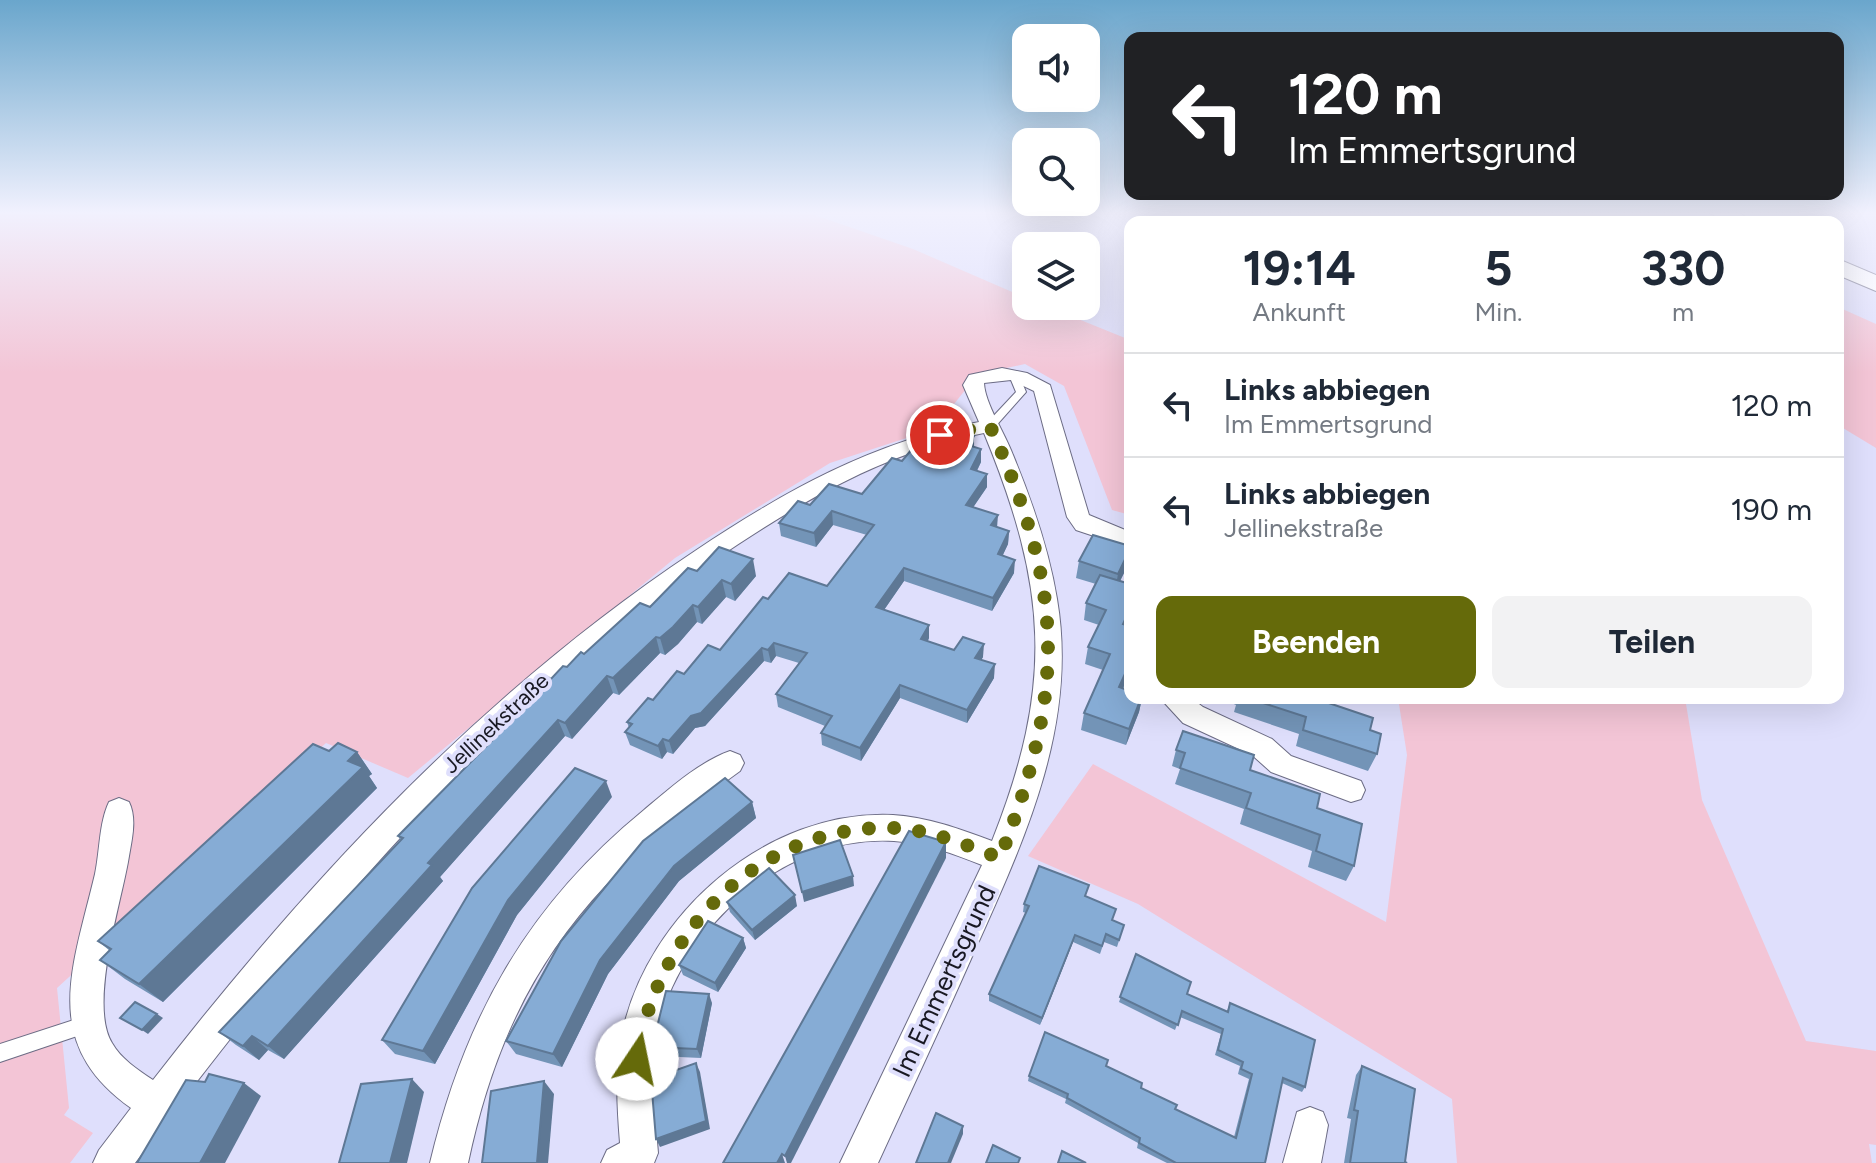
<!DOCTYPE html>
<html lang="de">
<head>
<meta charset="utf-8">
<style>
	:root { --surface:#fff; --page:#f2f2f3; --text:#1f2937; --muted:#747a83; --line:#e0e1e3; --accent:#656a0a }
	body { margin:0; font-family:Figtree,sans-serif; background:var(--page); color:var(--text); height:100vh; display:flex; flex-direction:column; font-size:30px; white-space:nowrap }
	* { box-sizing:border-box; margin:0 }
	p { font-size:26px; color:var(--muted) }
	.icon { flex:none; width:44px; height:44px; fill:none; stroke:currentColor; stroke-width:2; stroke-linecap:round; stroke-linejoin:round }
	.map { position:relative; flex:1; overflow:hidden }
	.sheet { position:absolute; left:1124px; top:216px; width:720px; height:488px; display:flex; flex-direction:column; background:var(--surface); border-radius:16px; box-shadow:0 8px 32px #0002 }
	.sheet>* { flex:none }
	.banner { position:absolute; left:1124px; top:32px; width:720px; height:168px; border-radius:16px; box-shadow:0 8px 32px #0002; background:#202124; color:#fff; overflow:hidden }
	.buttons { position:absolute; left:1012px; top:24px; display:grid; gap:16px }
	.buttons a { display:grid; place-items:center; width:88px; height:88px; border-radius:16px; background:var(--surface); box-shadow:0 8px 32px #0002; font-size:40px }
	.pin { position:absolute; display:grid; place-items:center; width:68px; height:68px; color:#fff; margin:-34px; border:4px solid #fff; border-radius:50%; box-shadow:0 2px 8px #0007 }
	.me { position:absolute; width:88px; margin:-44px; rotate:11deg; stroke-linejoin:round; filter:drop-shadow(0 0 6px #0008) }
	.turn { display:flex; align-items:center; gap:28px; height:168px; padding:0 32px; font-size:36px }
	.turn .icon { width:104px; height:104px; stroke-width:2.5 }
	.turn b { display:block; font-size:56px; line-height:68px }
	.eta { display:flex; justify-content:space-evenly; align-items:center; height:136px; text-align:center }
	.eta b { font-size:48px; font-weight:700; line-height:56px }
	.action { display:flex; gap:16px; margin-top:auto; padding:16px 32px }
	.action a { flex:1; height:92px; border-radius:16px; background:var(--accent); color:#fff; font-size:32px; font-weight:700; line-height:92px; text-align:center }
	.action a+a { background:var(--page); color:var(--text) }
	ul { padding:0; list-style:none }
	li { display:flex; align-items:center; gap:24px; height:104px; padding:0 32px; border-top:2px solid var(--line) }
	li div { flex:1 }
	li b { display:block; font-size:30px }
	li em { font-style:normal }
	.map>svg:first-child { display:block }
	.green { fill:#f3c5d6 }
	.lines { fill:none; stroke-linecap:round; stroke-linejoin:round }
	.service-casing { stroke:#6c6c85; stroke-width:2 }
	.minor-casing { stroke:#6c6c85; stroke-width:2 }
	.secondary-casing { stroke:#6c6c85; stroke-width:2 }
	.service { fill:#fff; fill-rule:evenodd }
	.minor { fill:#fff; fill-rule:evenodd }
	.secondary { fill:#fff; fill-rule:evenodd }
	.wall { fill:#7394b7 }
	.shaded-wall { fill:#5e7895 }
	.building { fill:#86acd5; stroke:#5e7895; stroke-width:2 }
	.route { stroke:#656a0a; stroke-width:14; stroke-dasharray:0 25.2 }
	.labels { text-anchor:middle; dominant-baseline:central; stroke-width:8; stroke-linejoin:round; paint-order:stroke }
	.street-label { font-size:22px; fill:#181822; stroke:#dfdffc }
	.near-street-label { font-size:26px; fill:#181822; stroke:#dfdffc }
</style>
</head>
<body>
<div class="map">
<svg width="1876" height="1163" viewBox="0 0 1876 1163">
	<rect width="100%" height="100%" fill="#dfdffc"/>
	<!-- green -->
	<g class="green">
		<path d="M0,211H803L913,249L1026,298V306H1046L1130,340V515L1112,510L1064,386L1025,364L978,374L934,429L830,463L675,558L408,778L326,743L57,988L69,1108L64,1115L93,1133L70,1163H0Z"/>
		<path d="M1311,211H1376L1386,222H1308Z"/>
		<path d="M1506,211H1669L1696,222H1493Z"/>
		<path d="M1838,307L1876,324V448L1838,425Z"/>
		<path d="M1398,698H1685L1702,800L1806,1041L1876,1051V1145L1869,1144L1872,1163H1457L1452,1099L1138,904L1028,856L1093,764L1386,922L1407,755Z"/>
	</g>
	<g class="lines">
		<defs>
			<g id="service">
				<path d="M1016,377L1021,380L1026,392L994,428H986V424L1016,392L1011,380Z"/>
				<path d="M86,1016L92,1019L95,1025L92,1031L0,1062V1044Z"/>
			</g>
			<g id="minor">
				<path d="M1002,368L1027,373L1050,385L1089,515L1130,532V548L1076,530L1067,517L1034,391L1011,380L984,383C985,404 1005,433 1013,455C1032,501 1049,550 1057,599C1079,727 1022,845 971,959C941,1027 909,1095 878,1163H840L982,865C954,854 925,843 894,841C785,834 680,928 657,1032C648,1073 655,1112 658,1153L654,1163H601L607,1150L620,1143C617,1106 615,1071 622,1034C647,914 767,809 893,815C927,817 960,829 992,841C1054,685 1048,588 984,433C883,452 797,504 713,561C481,721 303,939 135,1163H93L99,1150L131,1108C39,1043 73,967 95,874C100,851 99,823 109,802L119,798L129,802C137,818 132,839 129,856C122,901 88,1004 112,1043C121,1059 138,1070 153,1080C308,880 484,691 695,551C783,492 874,441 979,422L963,385L969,375Z"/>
				<path d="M1160,698H1191L1203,707L1272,739L1291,756L1361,781L1365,790L1361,799L1351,802L1271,772L1252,755L1183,723Z"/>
				<path d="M730,751L740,755L744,763L740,771C589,879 507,978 468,1163H430C465,1017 527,906 644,810C669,789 699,762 730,751Z"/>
				<path d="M1310,1107L1323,1112L1328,1125L1321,1163H1283L1297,1112Z"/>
			</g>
			<g id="secondary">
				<path d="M1707,211H1735L1755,222H1725Z"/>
				<path d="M1838,259L1876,275V291L1838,275Z"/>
			</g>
		</defs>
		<!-- service casing -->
		<use href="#service" class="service-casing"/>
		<!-- minor casing -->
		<use href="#minor" class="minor-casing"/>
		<!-- secondary casing -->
		<use href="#secondary" class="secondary-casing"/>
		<!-- service -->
		<use href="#service" class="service"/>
		<!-- minor -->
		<use href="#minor" class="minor"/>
		<!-- secondary -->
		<use href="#secondary" class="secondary"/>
	</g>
	<!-- wall -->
	<g class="wall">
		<path d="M974,447L981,462L977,471L987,474V487L973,507L997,527L1009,531L1008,544L1002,556L1014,573L992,611L904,581L884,610L929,625V638L928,641L954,650L983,657L981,660L994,678L967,723L900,698L861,761L822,745L821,733L825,726L778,707L776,694L799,663L776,656L771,663L764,661L705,726L695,728L673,754L667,752L662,759L630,745L625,732L629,728L627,722L684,674L720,650L768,599L827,586L867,535L833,525L816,547L781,536L779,523L810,505L862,494L902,461L944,450Z"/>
		<path d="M1079,561L1129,563L1120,581L1130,619L1127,625L1130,672L1123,689L1142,698L1139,712L1126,745L1081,730L1084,713L1103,670L1085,664L1088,647L1099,625L1084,620L1086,603L1096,584L1076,578Z"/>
		<path d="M697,571L756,576L735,601L726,597L702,624L697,622L678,644L665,655L660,653L619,695L613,693L572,739L565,736L440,877L443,881L284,1059L268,1050L259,1060L236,1045L219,1032L401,841L398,836L527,705L525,702L551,679Z"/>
		<path d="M1220,698H1314L1370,730L1377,754L1368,771L1296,746L1299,734L1234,712L1236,705Z"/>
		<path d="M1176,750L1250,770L1317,808L1354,866L1346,881L1308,867L1312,851L1240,824L1244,809L1175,784L1180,769L1172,766Z"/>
		<path d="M329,751L357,752L372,774L369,776L377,788L163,1002L125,979L100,960L110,951L98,941Z"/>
		<path d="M612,797L517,915L435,1064L395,1054L382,1040Z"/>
		<path d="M752,802L756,818L679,881L608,974L562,1067L516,1054L506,1041Z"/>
		<path d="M1086,897L1112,920L1124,925L1117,947L1104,942L1100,954L1073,942L1040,1025L989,1001V994L1026,913L1023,912L1024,904Z"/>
		<path d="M727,902L797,906L755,940L730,912Z"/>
		<path d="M743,938L746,948L718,992L683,975L679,965Z"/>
		<path d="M1136,954L1187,994L1227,1011L1230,1003L1305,1087L1302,1092L1282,1083L1265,1163H1167L1137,1148L1138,1143L1065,1103L1066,1099L1028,1081L1029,1076L1106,1066L1175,1109L1234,1137L1249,1079L1238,1074L1240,1066L1215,1055L1221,1034L1180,1017L1175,1030L1119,1002Z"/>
		<path d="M712,1003L701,1058L657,1056L652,1047Z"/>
		<path d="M1362,1066L1405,1162L1407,1163H1344L1351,1119L1347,1118L1356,1075Z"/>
	</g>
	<!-- shaded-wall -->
	<g class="shaded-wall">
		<path d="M974,436V449L968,445Z"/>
		<path d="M981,449V462L971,482V469Z"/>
		<path d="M987,474V487L966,518V505Z"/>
		<path d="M832,511L833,525L816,547L814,533Z"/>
		<path d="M998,515L997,528L991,525Z"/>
		<path d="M1009,531L1008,544L997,568L998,554Z"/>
		<path d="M1130,549L1129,563L1115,591L1118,574Z"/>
		<path d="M753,559L756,576L735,601L731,584Z"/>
		<path d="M1015,560L1014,573L992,611L993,598Z"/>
		<path d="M904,568V581L877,620L876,607Z"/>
		<path d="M722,580L726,597L702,624L698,607Z"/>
		<path d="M693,605L697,622L678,644L665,655L660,638Z"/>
		<path d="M1130,609V619L1120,641L1123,624Z"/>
		<path d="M929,625V638L921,652V639Z"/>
		<path d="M656,637L660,653L619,695L613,678Z"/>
		<path d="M774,643L776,656L771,663L768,650Z"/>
		<path d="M984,644L983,657L975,671V658Z"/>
		<path d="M762,648L764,661L705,726L695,728L673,754L669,741L691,716Z"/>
		<path d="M1130,663V672L1116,704L1119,687Z"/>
		<path d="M995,664L994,678L967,723V710Z"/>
		<path d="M607,676L613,693L572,739L565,723Z"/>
		<path d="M900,685V698L861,761L860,748Z"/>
		<path d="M1142,698L1139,712L1126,745L1129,729Z"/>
		<path d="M558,720L565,736L440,877L443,881L284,1059L268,1046L428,863Z"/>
		<path d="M663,739L667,752L662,759L658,746Z"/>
		<path d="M357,752L372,774L369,776L377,788L163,1002L139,984Z"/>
		<path d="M606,781L612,797L517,915L435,1064L423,1051L508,900Z"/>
		<path d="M752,802L756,818L679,881L608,974L562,1067L553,1054L600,960L674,866Z"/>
		<path d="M946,842V858L791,1163H787L785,1156Z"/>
		<path d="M853,876L854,886L804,902L802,892Z"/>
		<path d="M795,895L797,906L755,940L752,930Z"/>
		<path d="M1075,935L1073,942L1040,1025L1042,1018Z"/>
		<path d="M743,938L746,948L718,992L715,983Z"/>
		<path d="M709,994L712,1003L701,1058L697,1049Z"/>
		<path d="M157,1014L163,1018L148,1034L142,1030Z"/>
		<path d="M252,1036L268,1050L259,1060L243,1046Z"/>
		<path d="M696,1063L700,1072L710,1129L660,1147L656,1139Z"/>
		<path d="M412,1079L424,1092L407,1163H390Z"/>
		<path d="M544,1081L554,1094L548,1163H537Z"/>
		<path d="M244,1083L261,1096L225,1163H200Z"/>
		<path d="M963,1126V1134L951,1163H948Z"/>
		<path d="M782,1154L785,1163H777Z"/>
	</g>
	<!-- building -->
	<g class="building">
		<path d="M957,431L974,436L968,445L981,449L971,469L987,474L966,505L998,515L991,525L1009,531L998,554L1015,560L993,598L904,568L876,607L929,625L921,639L954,650L963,637L984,644L975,658L995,664L967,710L900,685L860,748L821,733L832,716L776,694L807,653L774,643L768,650L762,648L701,713L691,716L669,741L663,739L658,746L625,732L632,724L627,722L648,698L653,700L677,671L684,674L708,645L720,650L763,597L768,599L789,573L827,586L874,525L832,511L814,533L779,523L798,501L810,505L829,484L862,494L892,458L902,461L917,443L944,450Z"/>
		<path d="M1093,535L1130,546V549L1118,574L1079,561Z"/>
		<path d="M719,547L753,559L731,584L722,580L698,607L693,605L673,627L660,638L656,637L613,678L607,676L565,723L558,720L428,863L432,865L268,1046L252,1036L243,1046L219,1032L403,838L398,836L529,703L525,702L548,677L551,679L563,666L567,667L581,652L584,654L640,603L650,607L688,568L697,571Z"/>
		<path d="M1100,575L1130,584V609L1123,624L1130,626V663L1119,687L1130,691V698H1141L1129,729L1084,713L1110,654L1088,647L1106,610L1086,603Z"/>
		<path d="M1248,698H1314L1373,718L1370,730L1381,734L1377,754L1303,730L1306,717Z"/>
		<path d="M1183,731L1254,755L1250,770L1320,794L1317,808L1362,824L1354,866L1316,851L1320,835L1246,808L1251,793L1180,768L1185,753L1176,750Z"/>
		<path d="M338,743L357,752L348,761L363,767L139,984L100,960L111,949L98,941L313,744L329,751Z"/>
		<path d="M575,768L606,781L508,900L423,1051L382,1040L472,888Z"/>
		<path d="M725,778L752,802L674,866L600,960L553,1054L506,1041L561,941L643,841Z"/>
		<path d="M909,831L946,842L785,1156L782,1154L777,1163H723Z"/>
		<path d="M840,840L853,876L802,892L793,855Z"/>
		<path d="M1039,866L1089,885L1085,896L1116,909L1112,920L1124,925L1119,940L1106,934L1102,946L1075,935L1042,1018L989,994L1029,906L1024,904Z"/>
		<path d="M769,868L795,895L752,930L727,902Z"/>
		<path d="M708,921L743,938L715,983L679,965Z"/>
		<path d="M1136,954L1191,982L1187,994L1228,1012L1230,1003L1315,1040L1305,1087L1283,1078L1265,1163H1176L1139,1143L1140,1138L1067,1098L1068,1094L1029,1076L1045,1032L1108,1060L1106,1066L1142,1083L1141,1088L1177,1105L1175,1109L1236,1138L1252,1074L1241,1069L1243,1062L1218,1050L1223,1029L1182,1011L1178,1025L1120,997Z"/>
		<path d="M666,991L709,994L697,1049L652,1047Z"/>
		<path d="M135,1002L157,1014L142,1030L120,1018Z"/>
		<path d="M696,1063L706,1121L656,1139L651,1079Z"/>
		<path d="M1362,1066L1415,1089L1405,1162L1407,1163H1350L1358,1111L1354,1110Z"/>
		<path d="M209,1074L244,1083L200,1163H137L186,1080L205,1082Z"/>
		<path d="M412,1079L390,1163H339L361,1084Z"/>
		<path d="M544,1081L537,1163H482L491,1091Z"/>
		<path d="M936,1113L963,1126L948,1163H916Z"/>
		<path d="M993,1145L1020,1158L1018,1163H986Z"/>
		<path d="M1062,1151L1086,1163H1058Z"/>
	</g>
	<!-- sky -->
	<linearGradient id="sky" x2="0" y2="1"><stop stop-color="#6aa6cc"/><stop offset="0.57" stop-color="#f1f1fe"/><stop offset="1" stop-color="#f1f1fe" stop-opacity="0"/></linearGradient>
	<rect width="1876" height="373" fill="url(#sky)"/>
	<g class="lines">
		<!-- route -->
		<path class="route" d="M637,1059C654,939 750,834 876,828C920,825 961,843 1000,858C1066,688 1065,592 990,426L940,435"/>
	</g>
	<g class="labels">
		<!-- street labels -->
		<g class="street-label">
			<text transform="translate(496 723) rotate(-43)">Jellinekstraße</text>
		</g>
		<!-- near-street labels -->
		<g class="near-street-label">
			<text transform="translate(944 981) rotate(-65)">Im Emmertsgrund</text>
		</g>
	</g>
</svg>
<div class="buttons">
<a><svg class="icon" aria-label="sound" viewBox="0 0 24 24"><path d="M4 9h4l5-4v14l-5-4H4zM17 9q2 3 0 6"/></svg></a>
<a><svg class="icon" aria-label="search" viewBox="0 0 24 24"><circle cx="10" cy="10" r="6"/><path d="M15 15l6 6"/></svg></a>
<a><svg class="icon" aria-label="layers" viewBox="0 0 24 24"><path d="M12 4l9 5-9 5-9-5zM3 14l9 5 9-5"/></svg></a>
</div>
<div class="pin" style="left:940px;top:435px;background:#d93025"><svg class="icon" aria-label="arrive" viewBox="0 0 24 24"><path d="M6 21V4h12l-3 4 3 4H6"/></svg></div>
<svg class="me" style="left:637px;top:1059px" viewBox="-20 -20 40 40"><circle r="19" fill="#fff"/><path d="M0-13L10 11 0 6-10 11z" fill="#656a0a"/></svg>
<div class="banner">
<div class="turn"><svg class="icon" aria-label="left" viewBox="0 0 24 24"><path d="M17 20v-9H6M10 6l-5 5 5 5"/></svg><div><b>120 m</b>Im Emmertsgrund</div></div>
</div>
<section class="sheet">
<div class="eta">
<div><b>19:14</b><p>Ankunft</p></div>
<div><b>5</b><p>Min.</p></div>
<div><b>330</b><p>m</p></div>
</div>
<ul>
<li><svg class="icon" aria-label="left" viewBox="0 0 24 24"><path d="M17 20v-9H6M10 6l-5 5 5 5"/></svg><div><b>Links abbiegen</b><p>Im Emmertsgrund</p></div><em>120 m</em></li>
<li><svg class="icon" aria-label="left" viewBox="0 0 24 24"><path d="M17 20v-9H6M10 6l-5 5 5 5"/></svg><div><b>Links abbiegen</b><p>Jellinekstraße</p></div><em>190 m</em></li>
</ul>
<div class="action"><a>Beenden</a><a>Teilen</a></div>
</section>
</div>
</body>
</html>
